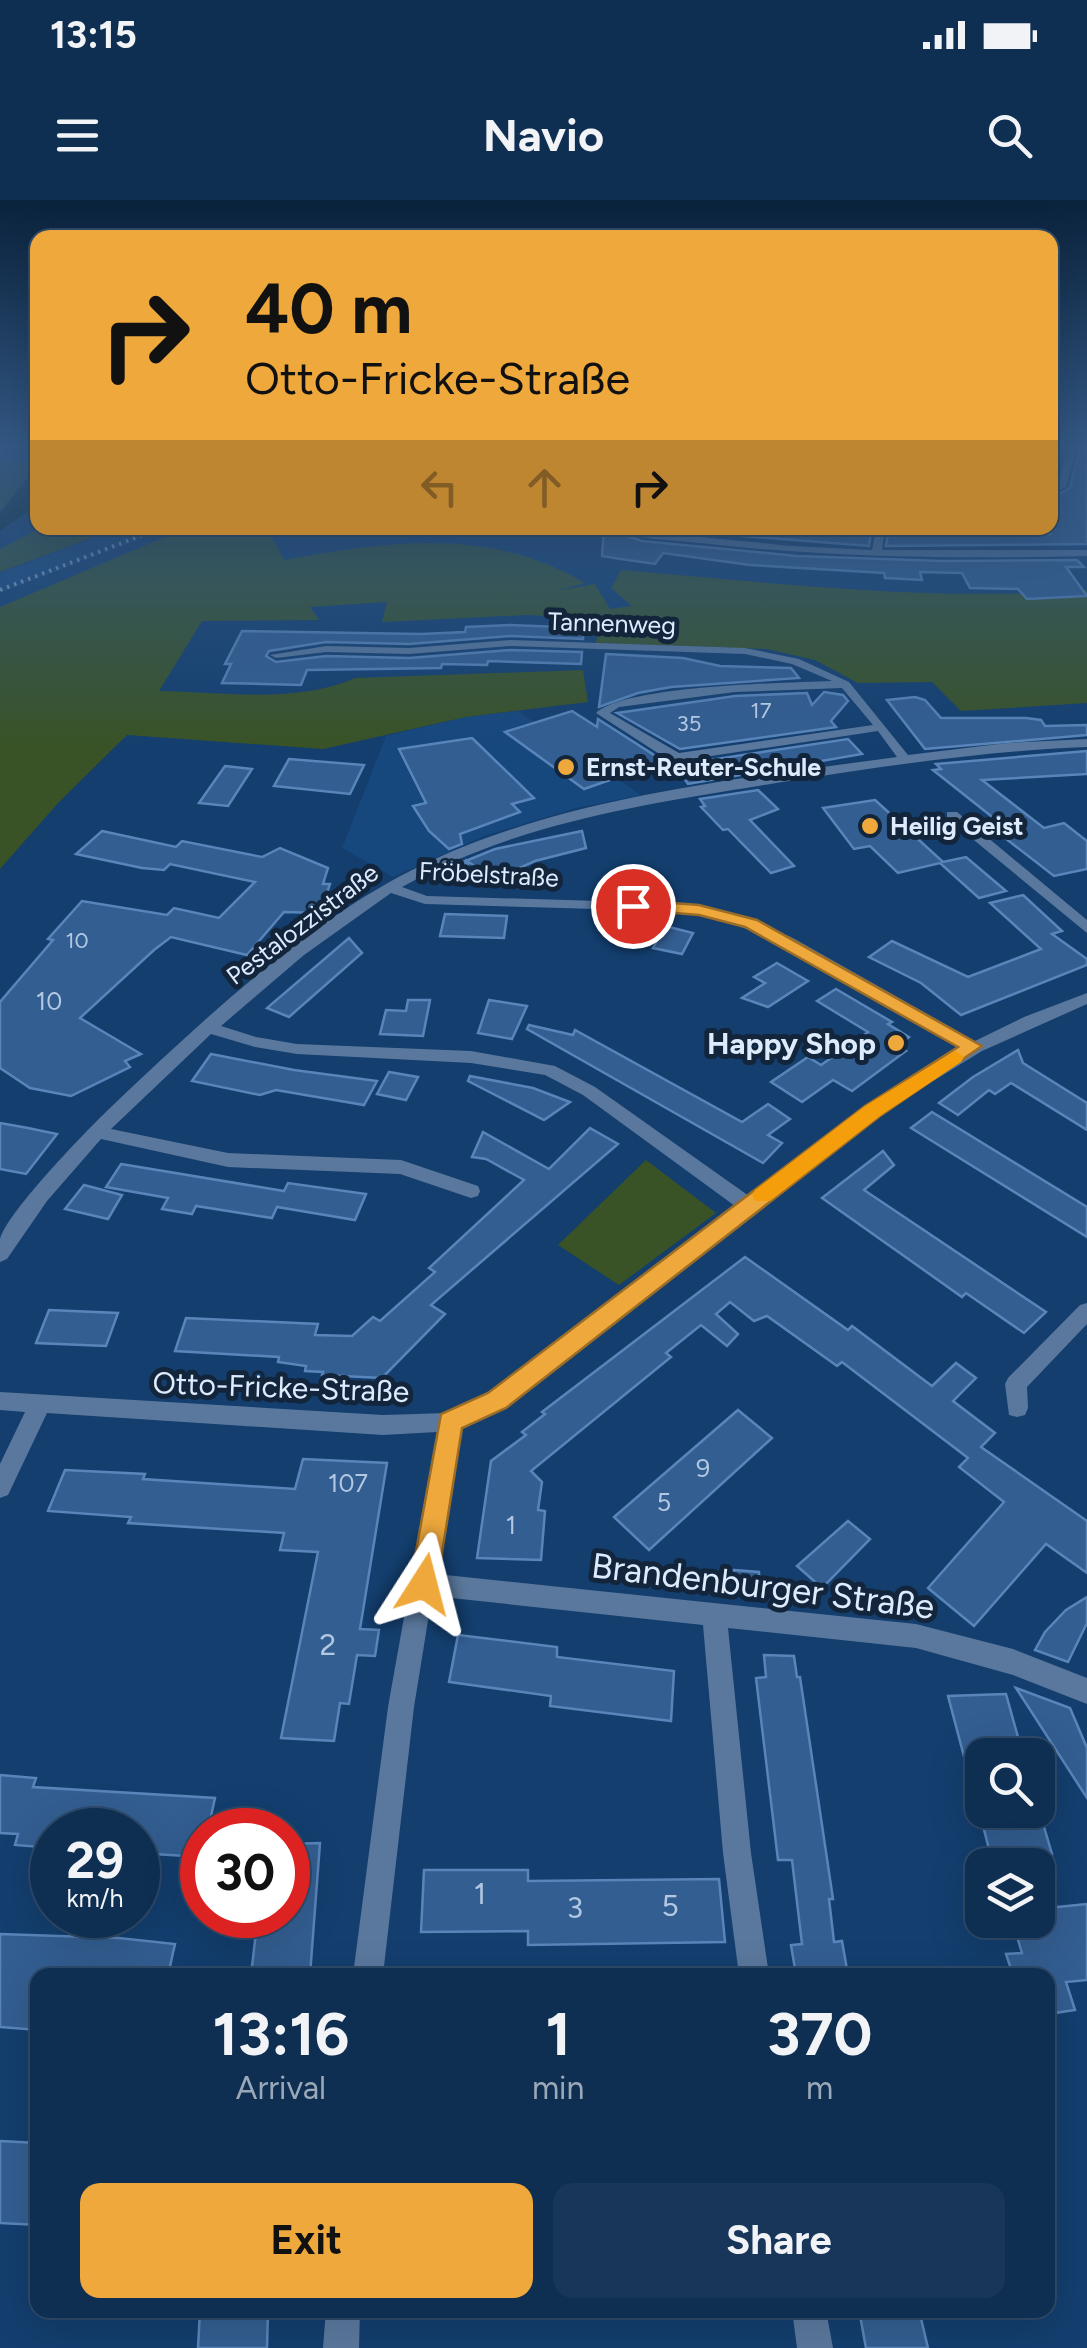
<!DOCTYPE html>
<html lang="en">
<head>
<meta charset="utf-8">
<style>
	:root { --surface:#0e2e52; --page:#173659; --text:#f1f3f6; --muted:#9ba8b8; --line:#2e4a69; --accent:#eea83c }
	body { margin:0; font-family:Figtree,sans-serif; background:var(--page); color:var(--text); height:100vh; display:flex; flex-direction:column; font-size:38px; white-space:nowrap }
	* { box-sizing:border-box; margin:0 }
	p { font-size:32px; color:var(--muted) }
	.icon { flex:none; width:55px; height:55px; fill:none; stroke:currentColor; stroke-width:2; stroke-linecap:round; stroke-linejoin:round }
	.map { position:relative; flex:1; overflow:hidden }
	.drawer { position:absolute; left:30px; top:1768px; width:1025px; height:350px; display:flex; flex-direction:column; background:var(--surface); border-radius:20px; box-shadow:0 10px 40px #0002,0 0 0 2px var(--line) }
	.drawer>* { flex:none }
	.guide { position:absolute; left:30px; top:30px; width:1028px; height:305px; border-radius:20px; box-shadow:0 10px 40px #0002,0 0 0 2px var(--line); background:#eea83c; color:#111; overflow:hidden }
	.fabs { position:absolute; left:965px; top:1538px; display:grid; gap:20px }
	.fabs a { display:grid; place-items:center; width:90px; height:90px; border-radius:20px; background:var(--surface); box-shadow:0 10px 40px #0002,0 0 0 2px var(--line); font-size:50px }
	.speed { position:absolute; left:30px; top:1608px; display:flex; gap:20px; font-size:50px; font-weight:700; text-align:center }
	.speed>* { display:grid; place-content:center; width:130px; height:130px; border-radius:50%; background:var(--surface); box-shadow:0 10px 40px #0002,0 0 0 2px var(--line); line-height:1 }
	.speed small { font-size:25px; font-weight:400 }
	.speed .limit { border:15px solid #d22; background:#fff; color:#111 }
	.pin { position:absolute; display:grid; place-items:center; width:85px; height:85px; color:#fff; margin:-42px; border:5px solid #fff; border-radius:50%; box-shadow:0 2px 10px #0007 }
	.me { position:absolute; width:110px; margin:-55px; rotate:9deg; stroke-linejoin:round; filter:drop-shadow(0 0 8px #0008) }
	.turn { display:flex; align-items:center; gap:35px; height:210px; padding:0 50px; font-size:45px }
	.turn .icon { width:130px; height:130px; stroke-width:2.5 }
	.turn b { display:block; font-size:70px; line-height:85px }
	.lanes { display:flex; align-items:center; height:95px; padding:0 50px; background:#0003; justify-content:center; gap:50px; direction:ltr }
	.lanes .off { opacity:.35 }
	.eta { display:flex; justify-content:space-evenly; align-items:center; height:170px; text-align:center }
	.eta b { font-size:60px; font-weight:700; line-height:70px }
	.cta { display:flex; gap:20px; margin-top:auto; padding:20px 50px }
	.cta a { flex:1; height:115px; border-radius:20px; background:var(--accent); color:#111; font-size:40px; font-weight:700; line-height:115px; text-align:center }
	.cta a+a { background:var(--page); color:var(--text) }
	.status { display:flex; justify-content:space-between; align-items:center; height:70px; padding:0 50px; background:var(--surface); direction:ltr }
	.status svg { height:28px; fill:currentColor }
	header { display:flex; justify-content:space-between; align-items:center; height:130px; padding:0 50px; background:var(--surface); font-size:45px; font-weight:700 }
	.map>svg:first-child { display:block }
	.built { fill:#16477d }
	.green { fill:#395326 }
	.water { fill:#072726 }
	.building { fill:#335e91; stroke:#5985ba; stroke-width:2.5 }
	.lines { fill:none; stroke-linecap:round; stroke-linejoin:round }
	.street { fill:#5a789d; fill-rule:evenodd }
	.rail { stroke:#92aac8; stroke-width:4; stroke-dasharray:2.5 5; stroke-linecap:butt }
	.route { fill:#eea83c; stroke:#9b6d27; stroke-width:2.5 }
	.slow { fill:#f59e0b }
	.poi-dot { fill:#eea83c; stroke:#13253b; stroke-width:4 }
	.labels { text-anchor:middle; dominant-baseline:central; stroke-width:10; stroke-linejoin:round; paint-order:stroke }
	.far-number-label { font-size:22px; fill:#b2c8e2 }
	.far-street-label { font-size:25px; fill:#ddebfd; stroke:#13253b }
	.far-poi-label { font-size:25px; font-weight:bold; fill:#ddebfd; stroke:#13253b; text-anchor:start }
	.number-label { font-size:25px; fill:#b2c8e2 }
	.poi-label { font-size:30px; font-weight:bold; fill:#ddebfd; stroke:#13253b; text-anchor:end }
	.street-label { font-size:30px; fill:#ddebfd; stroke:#13253b }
	.near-number-label { font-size:30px; fill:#b2c8e2 }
	.near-street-label { font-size:35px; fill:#ddebfd; stroke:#13253b }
</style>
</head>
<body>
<div class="status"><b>13:15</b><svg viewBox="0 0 49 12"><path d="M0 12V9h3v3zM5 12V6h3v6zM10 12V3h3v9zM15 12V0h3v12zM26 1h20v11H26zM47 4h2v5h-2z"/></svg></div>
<header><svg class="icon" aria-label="menu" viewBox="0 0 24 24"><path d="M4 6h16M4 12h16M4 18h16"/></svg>Navio<svg class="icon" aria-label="search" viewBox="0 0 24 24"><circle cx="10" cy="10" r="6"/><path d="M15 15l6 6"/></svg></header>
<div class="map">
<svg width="1087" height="2148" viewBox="0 0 1087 2148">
	<rect width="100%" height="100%" fill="#133e6e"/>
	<!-- built -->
	<g class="built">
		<path d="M121,328H169L0,393V373Z"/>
		<path d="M518,511L641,595L576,608L484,636L393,677L342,648L386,536L466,517Z"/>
	</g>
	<!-- green -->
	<g class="green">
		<path d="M37,255V266L0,311V258L23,261Z"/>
		<path d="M40,328H118L0,372V349Z"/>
		<path d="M186,328H267L284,360C389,341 488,326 585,383L560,390L595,384L610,409L632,406L611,388L621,370C776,383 932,402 1087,390V503L961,511L932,482L858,483L815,460L767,449L596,443L600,418L526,415L382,422L387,402L310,407L319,420L202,421L159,491C221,492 297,504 355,478L583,470L588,502L466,517L323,549L127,535L58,603L0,669V407Z"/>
		<path d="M646,960L716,1013L619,1085L558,1045Z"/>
	</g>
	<!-- water -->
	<path class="water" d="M37,266V305L0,331V313Z"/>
	<!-- building -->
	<g class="building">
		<path d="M1079,250L1087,251V344L886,346L888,333L1050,334V299L1070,288Z"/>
		<path d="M604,328L642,341L797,356L942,361L1077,360L1084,367H1066L1087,396L1027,399L1018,389L970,388L962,373L920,372L922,380L885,378L884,373L750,365L663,353L655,364L614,358L602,356Z"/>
		<path d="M643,328H817L871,332L869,346Z"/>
		<path d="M510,425L584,428L583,439L511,436L409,444L326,442L269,451L266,456L276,462L326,456L409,458L511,450L582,452L581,464L488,461L487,465L442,464L441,468L307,470L301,485L222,483L231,464H225L242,431L421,434L465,432L466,427Z"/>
		<path d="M606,454L683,458L720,466L791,468L799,478L671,487L638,493L599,507Z"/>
		<path d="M824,492L843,495L848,501L831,521L836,527L680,549L617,513L735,496L807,493L812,505Z"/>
		<path d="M915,497L925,500L941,518H1026L1041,520L1045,526L1087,525V535L925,549L887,500Z"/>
		<path d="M572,511L597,527L598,519L662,560L677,565L848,539L862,554L688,584L674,564L636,577L630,573L584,589L505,532Z"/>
		<path d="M472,538L534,598L512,604L520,612L460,634L462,644L449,649L429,631L413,606L426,603L399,549Z"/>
		<path d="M1087,551V574L982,580L1044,628L1064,623L1087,641V669L1054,676L1005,638L1015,635L933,570L941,569L936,564Z"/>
		<path d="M289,559L364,565L350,594L274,586Z"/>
		<path d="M225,566L252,569L228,606L199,603Z"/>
		<path d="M758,590L778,609L750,620L794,666L771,673L728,629L723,630L701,607L705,606L700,599Z"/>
		<path d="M875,600L943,662L966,657L1006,691L979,698L940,663L898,673L870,646L854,649L823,608Z"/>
		<path d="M102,631L176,647L182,641L262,657L280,648L328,668L323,684H330L320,713L284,712L247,755L171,737L154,750L80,818L141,854L125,861L130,867L71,896L30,888L0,868V802L53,740L48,739L82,701L167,715L174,708L219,718L255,682L170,664L164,670L142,668L76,654Z"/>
		<path d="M582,631L586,648L535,661L495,679L467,661L469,668L463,662L495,649Z"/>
		<path d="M1023,695L1062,731L1052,734L1087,759V765L961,815L921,783L869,757L892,741L968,777L1041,749L990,703Z"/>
		<path d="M445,714L507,716L504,738L440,736Z"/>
		<path d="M665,726L693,733L682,754L653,748Z"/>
		<path d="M349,738L362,753L289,817L267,808Z"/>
		<path d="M777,763L808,781L768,807L742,798L765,783L754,777Z"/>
		<path d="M836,789L892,822L888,824L909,837L897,846L906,851L852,891L833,880L802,902L771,882L808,857L821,865L868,832L817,801Z"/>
		<path d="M408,800H430L423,836L380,834L386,810L406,811Z"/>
		<path d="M489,800L527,806L512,839L478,833Z"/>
		<path d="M529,825L573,835L575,830L742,922L768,904L790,919L768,935L782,943L763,963L527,829Z"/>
		<path d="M1018,850L1023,863L1087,903V930L1011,883L995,894L989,890L958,915L939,903L973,877Z"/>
		<path d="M211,854L294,870L377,881L364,905L276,890L260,895L192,881Z"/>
		<path d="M389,872L418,877L406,900L377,894Z"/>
		<path d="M470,876L533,888L570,902L544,920L468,881Z"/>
		<path d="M932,912L1087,1007V1037L911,928Z"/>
		<path d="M0,923L28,928L57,934L26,974L0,969Z"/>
		<path d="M590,928L618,944L431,1105L445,1114L382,1178L322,1175L323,1172L305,1171L306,1166L278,1162L279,1157L175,1151L186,1118L318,1124L315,1135L352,1136L373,1117L380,1121L435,1072L429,1068L524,980L486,959L472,957L483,932L549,969Z"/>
		<path d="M883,951L894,965L864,990L1046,1112L1024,1133L966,1093L962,1097L822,998Z"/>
		<path d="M121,964L284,991L288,983L366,994L355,1020L277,1007L272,1018L196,1006L192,1014L162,1009L168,998L106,987Z"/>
		<path d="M84,985L122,995L108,1019L65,1009Z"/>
		<path d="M745,1057L848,1130L852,1126L932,1186L956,1163L976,1178L953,1201L995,1233L981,1247L1087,1321V1373L1046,1344L974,1426L928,1388L1004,1302L959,1267L968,1258L842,1162L837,1166L767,1116L754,1121L730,1102L716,1114L738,1134L727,1146L701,1125L666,1153L671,1157L531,1271L542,1282L538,1310L545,1311L541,1360L477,1358L491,1261L526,1235L522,1232L545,1214L542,1212Z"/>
		<path d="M49,1110L118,1113L106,1146L36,1143Z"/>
		<path d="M738,1210L772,1238L649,1350L614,1317Z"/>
		<path d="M303,1259L387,1263L360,1429L379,1430L375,1456L357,1455L349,1504L340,1503L334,1541L281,1538L318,1352L280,1350L284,1333L128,1323L131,1317L48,1311L65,1270L145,1274L143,1279L295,1289Z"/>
		<path d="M848,1321L870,1339L822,1388L797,1366Z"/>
		<path d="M734,1370L759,1372L760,1396L734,1394Z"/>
		<path d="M1087,1397V1423L1068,1462L1035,1450L1045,1432L1066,1410Z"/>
		<path d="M458,1435L557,1447V1457L674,1471L671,1521L550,1506L551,1496L449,1482Z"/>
		<path d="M764,1455L794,1456L797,1477H800L833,1699H829L834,1742L842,1741L848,1775H796L791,1745L802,1744L792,1660H778L756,1478L766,1477Z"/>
		<path d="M1016,1488L1070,1508L1087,1548V1598Z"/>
		<path d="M1006,1494L1023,1555H982V1597L975,1598L948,1496Z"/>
		<path d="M0,1575L36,1578L33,1587L215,1598L208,1630H202V1657L138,1653V1630H52V1648L15,1645L18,1634L0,1633Z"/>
		<path d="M979,1610H1039L1052,1654L1028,1655L1031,1665H993Z"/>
		<path d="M320,1643L310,1775H251L258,1715H288V1644Z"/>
		<path d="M424,1670H528V1681L719,1679L725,1742L528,1745V1731L421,1732Z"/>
		<path d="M1087,1704V1780L1066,1782L1075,1810L1048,1814V1775H1013L1006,1754L1022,1753L1012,1720H1038V1709Z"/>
		<path d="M0,1734L119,1738L175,1744L168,1775H38V1830L0,1827Z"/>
		<path d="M0,1941L38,1943V2025L0,2023Z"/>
		<path d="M200,2110H268L267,2148H198Z"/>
		<path d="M859,2110H919L928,2148H866Z"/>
	</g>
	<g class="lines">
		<!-- street -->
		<g class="street">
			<path d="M1068,247H1076L1066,287L1050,295V289L1058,286Z"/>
			<path d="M610,328L791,346L872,350L876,328H885L882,350H1087V356C958,359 829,358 701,343C673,340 635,340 610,328Z"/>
			<path d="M511,440L745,448L799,459L849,482L908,555L1007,543L1087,539V547C982,551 879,567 776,583C646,604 518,622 402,687L427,696L667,703L733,713L793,738L975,841L1024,817L1087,793V804L982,851L878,915L505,1207L460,1228L436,1374L916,1424L1013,1449L1087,1478V1504L1013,1475L916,1448L728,1428L751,1653L769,1775H739L723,1653L703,1425L432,1396L414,1507L383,1775H353L388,1507L437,1232L383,1235L47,1213L8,1295L0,1298V1264L25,1212L0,1210V1192L383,1215L448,1213L489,1193L735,1006L583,895L545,875L471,863L297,854L255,847L211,834L111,929L228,953L401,960L478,986L480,991L478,996L471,998L400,974L228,967L101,939L47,1001L7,1059L0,1062C0,1055 0,1045 0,1039C8,1011 88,929 111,907C202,821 307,721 420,666C560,597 743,578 897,557L878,531L678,561L664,557L596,513C627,485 785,483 832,481L792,464L745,454L511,446L409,454L326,452L276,458L270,455L326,446L409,448ZM842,488L873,525L679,553L610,513L619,507L735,492ZM391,693L425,704L667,711L725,720L783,744L962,848L866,907L749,996L595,887L555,866L471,851L297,844L256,837L221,826L304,755Z"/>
			<path d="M947,612H957L1087,720V733L947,618Z"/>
			<path d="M1087,1103V1124L1027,1187L1028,1208L1025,1215L1017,1217L1009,1215L1005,1184L1008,1178L1080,1105Z"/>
			<path d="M326,2110H360L359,2148H323Z"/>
			<path d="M792,2110H826L833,2148H797Z"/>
		</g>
		<!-- rail -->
		<path class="rail" d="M0,390L161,328"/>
	</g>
	<!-- sky -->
	<linearGradient id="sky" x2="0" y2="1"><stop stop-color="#0a223c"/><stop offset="0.45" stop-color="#335884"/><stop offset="1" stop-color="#335884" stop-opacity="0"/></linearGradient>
	<rect width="1087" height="548" fill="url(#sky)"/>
	<!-- route -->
	<path class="route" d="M633,700L699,705L757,720L982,846L880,916L506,1208L462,1228L437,1384L433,1393L424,1397L414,1393L410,1384L441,1214L488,1193L865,906L958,847L745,727L699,715L627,709V702Z"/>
	<!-- slow -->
	<path class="slow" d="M955,851L964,857L961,862L880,916L770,1001H755L752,995L755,990L865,906Z"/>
	<!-- markers -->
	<g class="poi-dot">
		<circle cx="566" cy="567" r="10"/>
		<circle cx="870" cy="626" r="10"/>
		<circle cx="896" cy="843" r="10"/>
	</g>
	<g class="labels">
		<!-- far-number labels -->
		<g class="far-number-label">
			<text x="761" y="510">17</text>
			<text x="689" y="523">35</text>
			<text x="77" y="740">10</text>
		</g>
		<!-- far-street labels -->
		<g class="far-street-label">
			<text transform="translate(612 423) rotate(2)">Tannenweg</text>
			<text transform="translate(489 674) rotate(3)">Fröbelstraße</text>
			<text transform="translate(302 724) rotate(-37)">Pestalozzistraße</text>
		</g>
		<!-- far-poi labels -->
		<g class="far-poi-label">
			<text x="586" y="567">Ernst-Reuter-Schule</text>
			<text x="890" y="626">Heilig Geist</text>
		</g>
		<!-- number labels -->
		<g class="number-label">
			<text x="49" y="801">10</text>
			<text x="703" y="1268">9</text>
			<text x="348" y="1283">107</text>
			<text x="664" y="1302">5</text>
			<text x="511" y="1325">1</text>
		</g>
		<!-- poi labels -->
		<g class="poi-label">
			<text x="876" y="843">Happy Shop</text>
		</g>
		<!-- street labels -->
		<g class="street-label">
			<text transform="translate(281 1187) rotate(2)">Otto-Fricke-Straße</text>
		</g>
		<!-- near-number labels -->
		<g class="near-number-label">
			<text x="328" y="1444">2</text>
			<text x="480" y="1693">1</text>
			<text x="670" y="1705">5</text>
			<text x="575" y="1707">3</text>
		</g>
		<!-- near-street labels -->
		<g class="near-street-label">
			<text transform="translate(763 1386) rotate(7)">Brandenburger Straße</text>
		</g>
	</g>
</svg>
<div class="fabs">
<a><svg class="icon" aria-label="search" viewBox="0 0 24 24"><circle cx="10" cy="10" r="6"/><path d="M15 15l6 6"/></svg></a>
<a><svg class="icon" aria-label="layers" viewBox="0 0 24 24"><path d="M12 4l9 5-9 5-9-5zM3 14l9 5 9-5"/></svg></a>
</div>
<div class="speed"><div>29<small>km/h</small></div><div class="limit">30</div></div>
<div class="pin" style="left:633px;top:706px;background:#d93025"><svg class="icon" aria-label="arrive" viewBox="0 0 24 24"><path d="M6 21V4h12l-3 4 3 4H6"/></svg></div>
<svg class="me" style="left:424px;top:1384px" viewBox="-20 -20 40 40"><path d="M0-17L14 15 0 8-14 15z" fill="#eea83c" stroke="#fff" stroke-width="4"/></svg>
<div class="guide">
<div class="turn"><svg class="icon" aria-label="right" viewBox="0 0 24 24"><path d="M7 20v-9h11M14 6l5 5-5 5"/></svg><div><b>40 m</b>Otto-Fricke-Straße</div></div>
<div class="lanes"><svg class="icon off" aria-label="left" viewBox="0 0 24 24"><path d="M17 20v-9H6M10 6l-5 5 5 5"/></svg><svg class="icon off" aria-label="ahead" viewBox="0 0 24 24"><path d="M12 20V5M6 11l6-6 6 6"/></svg><svg class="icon" aria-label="right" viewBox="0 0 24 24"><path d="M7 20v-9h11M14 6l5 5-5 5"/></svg></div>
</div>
<section class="drawer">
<div class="eta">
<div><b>13:16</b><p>Arrival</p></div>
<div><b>1</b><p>min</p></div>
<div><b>370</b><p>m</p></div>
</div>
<div class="cta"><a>Exit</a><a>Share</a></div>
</section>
</div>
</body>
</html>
